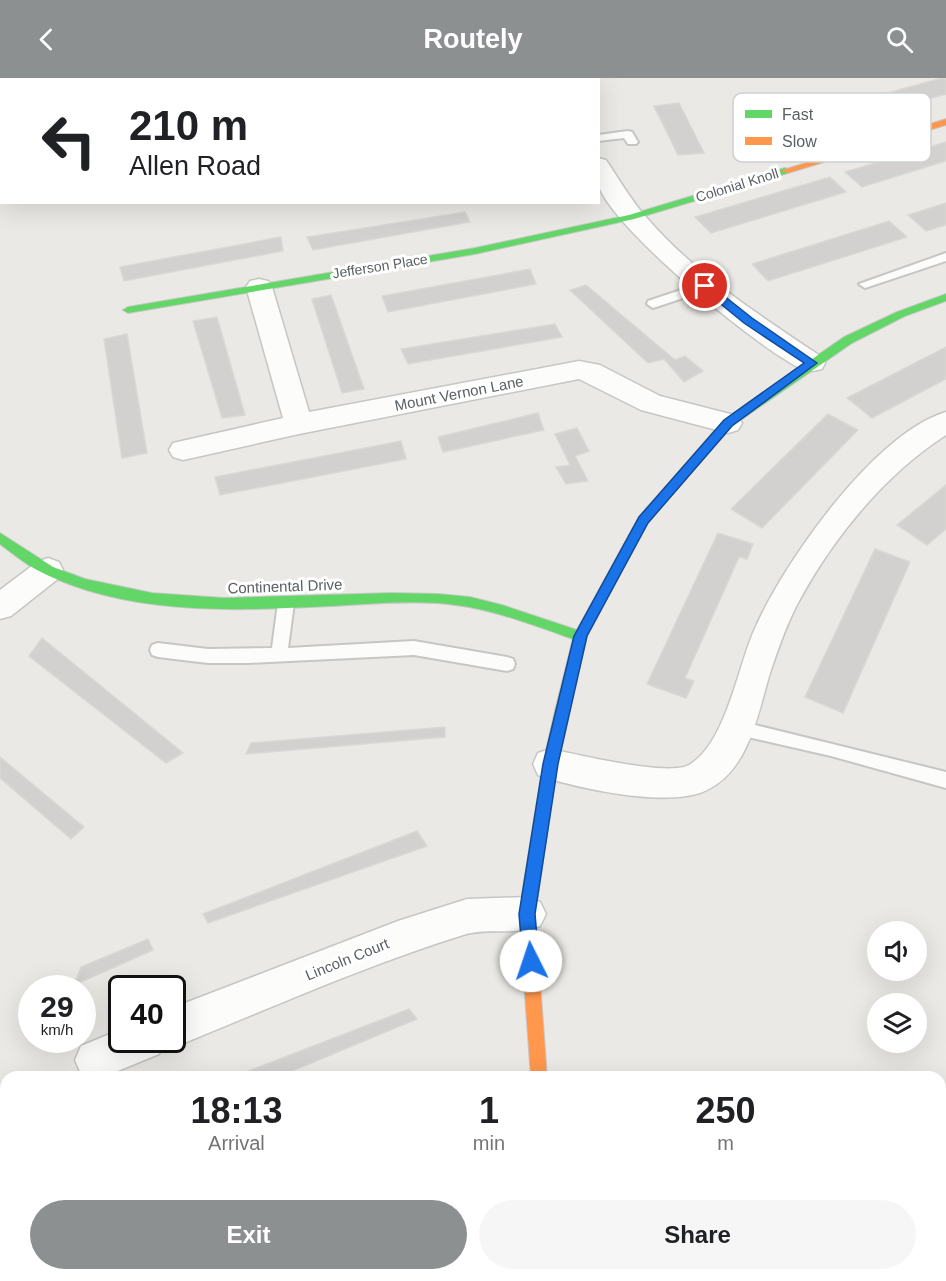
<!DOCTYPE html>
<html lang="en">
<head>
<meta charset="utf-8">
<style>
	:root { --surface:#fff; --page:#f6f6f6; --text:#202124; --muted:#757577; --accent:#8d9091 }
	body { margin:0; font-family:Arial,sans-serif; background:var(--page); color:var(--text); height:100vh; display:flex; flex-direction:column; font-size:22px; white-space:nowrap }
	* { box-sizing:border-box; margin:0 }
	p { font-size:20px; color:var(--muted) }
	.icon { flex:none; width:33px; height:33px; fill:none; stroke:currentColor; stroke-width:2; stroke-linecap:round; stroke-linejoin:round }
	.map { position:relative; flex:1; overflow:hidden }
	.drawer { position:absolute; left:0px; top:993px; width:946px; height:210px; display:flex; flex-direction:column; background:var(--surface); border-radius:18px 18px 0 0; box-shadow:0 6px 24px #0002 }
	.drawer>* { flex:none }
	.banner { position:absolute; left:0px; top:0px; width:600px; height:126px; box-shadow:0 6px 24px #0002; background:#fff; color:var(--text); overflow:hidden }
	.buttons { position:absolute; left:867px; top:843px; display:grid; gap:12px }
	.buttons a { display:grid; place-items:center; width:60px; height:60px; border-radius:50%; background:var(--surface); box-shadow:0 6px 24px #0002; font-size:30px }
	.speed { position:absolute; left:18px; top:897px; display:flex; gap:12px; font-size:30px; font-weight:700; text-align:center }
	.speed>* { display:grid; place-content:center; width:78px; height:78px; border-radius:50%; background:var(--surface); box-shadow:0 6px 24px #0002; line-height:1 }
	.speed small { font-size:15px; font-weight:400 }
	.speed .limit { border:3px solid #111; border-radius:9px; background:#fff; color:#111 }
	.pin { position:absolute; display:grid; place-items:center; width:51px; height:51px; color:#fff; margin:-26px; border:3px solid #fff; border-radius:50%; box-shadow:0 2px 6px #0007 }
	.me { position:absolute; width:66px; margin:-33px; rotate:356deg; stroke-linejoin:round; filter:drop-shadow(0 0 4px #0008) }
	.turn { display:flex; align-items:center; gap:21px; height:126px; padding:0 30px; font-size:27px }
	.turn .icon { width:78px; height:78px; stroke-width:2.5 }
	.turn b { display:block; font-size:42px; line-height:51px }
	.eta { display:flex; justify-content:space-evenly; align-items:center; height:102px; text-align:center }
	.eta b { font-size:36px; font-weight:700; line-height:42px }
	.cta { display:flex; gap:12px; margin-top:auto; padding:12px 30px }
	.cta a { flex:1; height:69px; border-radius:36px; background:var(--accent); color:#fff; font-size:24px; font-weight:700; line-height:69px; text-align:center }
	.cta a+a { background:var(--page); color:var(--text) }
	header { display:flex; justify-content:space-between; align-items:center; height:78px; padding:0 30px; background:var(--accent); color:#fff; font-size:27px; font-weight:700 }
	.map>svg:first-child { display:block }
	.building { fill:#d3d1cf; stroke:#dad8d4; stroke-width:1.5 }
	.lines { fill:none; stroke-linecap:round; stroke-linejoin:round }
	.lane-casing { stroke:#c6c6c5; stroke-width:4 }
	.street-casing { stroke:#c6c6c5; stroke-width:3 }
	.fast-casing { stroke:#c7c8c7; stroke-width:2 }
	.slow-casing { stroke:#c7c8c7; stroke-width:2 }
	.lane { fill:#fcfcfb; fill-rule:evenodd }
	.street { fill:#fcfcfb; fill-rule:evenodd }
	.fast { fill:#63d668; fill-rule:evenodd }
	.slow { fill:#ff974d; fill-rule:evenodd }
	.route { fill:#1a73e8; stroke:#114b97; stroke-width:1.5 }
	.labels { text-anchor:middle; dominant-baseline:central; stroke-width:6; stroke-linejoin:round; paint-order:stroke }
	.far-street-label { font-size:14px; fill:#5a6064; stroke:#fff }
	.street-label { font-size:15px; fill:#5a6064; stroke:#fff }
	.key { fill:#fff; stroke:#cecfd0; stroke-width:1.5 }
	.key-label { font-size:16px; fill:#5a6064 }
</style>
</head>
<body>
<header><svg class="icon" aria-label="back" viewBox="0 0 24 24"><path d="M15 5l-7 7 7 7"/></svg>Routely<svg class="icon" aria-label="search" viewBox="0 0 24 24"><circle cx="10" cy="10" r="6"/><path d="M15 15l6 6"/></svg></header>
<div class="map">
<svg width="946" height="1203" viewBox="0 0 946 1203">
	<rect width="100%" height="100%" fill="#ebe9e5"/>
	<!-- building -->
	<g class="building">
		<path d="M942,0H946V16L896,30L880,17Z"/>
		<path d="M679,25L704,75L678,77L654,28Z"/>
		<path d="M946,64V83L862,109L845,94Z"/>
		<path d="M830,99L846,114L711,155L695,139Z"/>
		<path d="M946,125V147L926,153L908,137Z"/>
		<path d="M465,134L470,144L313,172L307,159Z"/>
		<path d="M889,143L907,159L768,203L752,186Z"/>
		<path d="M281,159L283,173L124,203L120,189Z"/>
		<path d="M530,191L536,206L388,234L382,218Z"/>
		<path d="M586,207L675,282L685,278L703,293L684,304L664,281L648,285L570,212Z"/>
		<path d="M331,217L364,311L342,315L312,221Z"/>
		<path d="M217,239L245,337L222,340L193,243Z"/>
		<path d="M555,246L562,259L408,286L401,271Z"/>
		<path d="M127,256L147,375L122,380L104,261Z"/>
		<path d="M946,269V301L872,340L847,320Z"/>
		<path d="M538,335L544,352L443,374L438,359Z"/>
		<path d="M828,336L858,352L762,450L731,431Z"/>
		<path d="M577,350L589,373L575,378L588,403L566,406L556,389L570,387L555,356Z"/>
		<path d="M401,363L406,381L220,417L215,399Z"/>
		<path d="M946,407V451L927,467L897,447Z"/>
		<path d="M718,455L753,466L747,481L739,479L685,600L694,603L686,620L647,606Z"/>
		<path d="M875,471L910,484L843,635L805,619Z"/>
		<path d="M42,560L183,675L166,685L29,578Z"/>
		<path d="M445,649V659L246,676L251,665Z"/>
		<path d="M0,679L84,749L71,761L0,700Z"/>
		<path d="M417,753L427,768L208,845L203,836Z"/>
		<path d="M148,861L153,872L74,907L81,889Z"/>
		<path d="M409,931L417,941L278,999H233Z"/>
		<path d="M0,1009L6,1055V1184L2,1186Z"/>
		<path d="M371,1197H386L388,1203H373Z"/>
	</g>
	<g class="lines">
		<defs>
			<g id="lane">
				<path d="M628,53L632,54L638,64L636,66H628L624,60L598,63V57Z"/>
				<path d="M946,175V183L865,210L859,206Z"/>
				<path d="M705,204L711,208L710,211L653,230L647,226L648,223Z"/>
				<path d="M286,519L294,525L288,570L414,563L507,579L513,581L515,586L513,591L507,593L414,577L248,585H208L158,579L152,577L150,572L152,567L158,565L208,571L272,570L278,525Z"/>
				<path d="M739,643L946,694V710L831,678L739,657L733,655L731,650L733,645Z"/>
			</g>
			<g id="street">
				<path d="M530,0H568L529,2Z"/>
				<rect x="0" y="42" width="2" height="14"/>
				<path d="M598,80L606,82C619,101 630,121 646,139C694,195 760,238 822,279L825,285L822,291C815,293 810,294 804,292C763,275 611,149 599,108C596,100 598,88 598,80Z"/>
				<path d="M259,201L268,203L272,209L309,334L579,283L600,287L660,318L738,338L742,345L738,352L728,355L641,332L579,301L299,356L183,382L173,379L169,372L173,365L283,340L246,209L250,203Z"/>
				<path d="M946,334V357C885,396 833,460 799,523C787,545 778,571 770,595C758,634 750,691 707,712C670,731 576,710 538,697L533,686L538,675L550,671C577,676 667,699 689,687C725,666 737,593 753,555C781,488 874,355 946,334Z"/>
				<path d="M48,480L59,484L63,492L59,500L11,538L0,541V512L37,484Z"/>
				<path d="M527,819L540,824L546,836L540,848C515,858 488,849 463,857C364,888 268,931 172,970L163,966L159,976L103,999L81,996L75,982L81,968L122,951V962H172V930L398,843L467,821Z"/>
				<path d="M241,1197H285L287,1203H243Z"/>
				<path d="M547,1197H591L592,1203H548Z"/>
			</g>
			<g id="fast">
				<path d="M785,90L790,93L788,95L634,141L475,176L128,235L123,232L128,229L475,170L629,137Z"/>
				<path d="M946,216V223L905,238L852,265L732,348L647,445L587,558L569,633L567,637H557L555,633L573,561C528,545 484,528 437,525C402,523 367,526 332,528C235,533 126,538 37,492C24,485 12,475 0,466V455L53,489L85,501L152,515L224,520L392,515L439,516L470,519L502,527L577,552L639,439L724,342L844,259L897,234Z"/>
			</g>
			<g id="slow">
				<path d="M946,41V47L788,95L780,93Z"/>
				<path d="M562,627L567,629L569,633L557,686L535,836L547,999H531L519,836L543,686L555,633L557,629Z"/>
			</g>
		</defs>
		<!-- lane casing -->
		<use href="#lane" class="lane-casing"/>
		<!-- street casing -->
		<use href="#street" class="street-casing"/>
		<!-- fast casing -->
		<use href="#fast" class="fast-casing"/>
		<!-- slow casing -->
		<use href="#slow" class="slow-casing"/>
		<!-- lane -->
		<use href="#lane" class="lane"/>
		<!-- street -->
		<use href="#street" class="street"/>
		<!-- fast -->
		<use href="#fast" class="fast"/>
		<!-- slow -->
		<use href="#slow" class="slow"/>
	</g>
	<!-- route -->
	<path class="route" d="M701,206H709L752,240L817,285L732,348L648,445L587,558L558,686L535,836L539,883L536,888L531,890L525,888L523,883L519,836L543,686L574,558L639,439L724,342L804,285L744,245L701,210Z"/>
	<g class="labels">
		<!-- far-street labels -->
		<g class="far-street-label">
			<text transform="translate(737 107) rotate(-17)">Colonial Knoll</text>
			<text transform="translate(380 188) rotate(-9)">Jefferson Place</text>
		</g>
		<!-- street labels -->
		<g class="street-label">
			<text transform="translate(459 315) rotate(-11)">Mount Vernon Lane</text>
			<text transform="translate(285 508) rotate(-2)">Continental Drive</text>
			<text transform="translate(347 881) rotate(-22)">Lincoln Court</text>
		</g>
	</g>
	<!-- legend -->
	<rect x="733" y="15" width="198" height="69" rx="9" class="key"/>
	<rect x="745" y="32" width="27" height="8" fill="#63d668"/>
	<rect x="745" y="59" width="27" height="8" fill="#ff974d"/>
	<g class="key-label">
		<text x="782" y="42">Fast</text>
		<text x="782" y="69">Slow</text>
	</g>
</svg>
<div class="buttons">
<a><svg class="icon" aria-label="sound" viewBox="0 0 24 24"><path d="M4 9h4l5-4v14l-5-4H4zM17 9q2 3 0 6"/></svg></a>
<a><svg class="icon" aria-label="layers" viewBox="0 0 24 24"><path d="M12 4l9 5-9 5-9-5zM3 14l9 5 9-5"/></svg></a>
</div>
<div class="speed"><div>29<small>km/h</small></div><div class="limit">40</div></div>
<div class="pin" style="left:705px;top:208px;background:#d93025"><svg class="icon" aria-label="arrive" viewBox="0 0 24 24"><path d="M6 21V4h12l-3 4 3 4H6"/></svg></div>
<svg class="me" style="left:531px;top:883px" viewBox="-20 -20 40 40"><circle r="19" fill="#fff"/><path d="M0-13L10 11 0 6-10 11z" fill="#1a73e8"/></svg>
<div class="banner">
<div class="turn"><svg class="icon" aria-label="left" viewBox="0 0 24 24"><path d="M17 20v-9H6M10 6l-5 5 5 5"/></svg><div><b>210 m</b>Allen Road</div></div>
</div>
<section class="drawer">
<div class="eta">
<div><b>18:13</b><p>Arrival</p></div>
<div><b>1</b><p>min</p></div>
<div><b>250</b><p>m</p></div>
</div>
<div class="cta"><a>Exit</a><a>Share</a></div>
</section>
</div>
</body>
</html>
